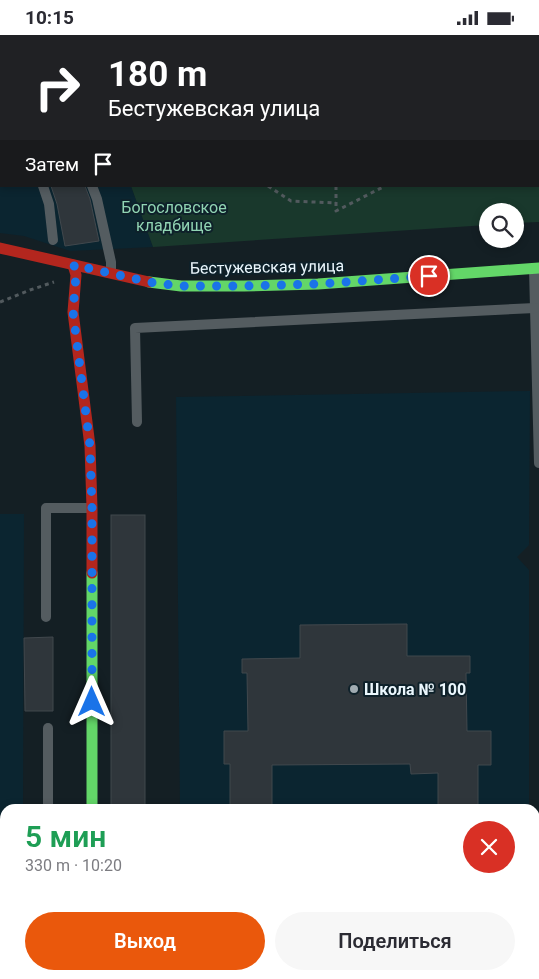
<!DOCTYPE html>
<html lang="ru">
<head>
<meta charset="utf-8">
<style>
	:root { --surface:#fff; --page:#f7f7f7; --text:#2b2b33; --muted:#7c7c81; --accent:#ea580c }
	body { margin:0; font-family:Roboto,sans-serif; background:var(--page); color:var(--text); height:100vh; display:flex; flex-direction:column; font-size:19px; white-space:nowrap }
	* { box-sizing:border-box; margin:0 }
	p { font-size:16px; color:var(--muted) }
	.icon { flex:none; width:28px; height:28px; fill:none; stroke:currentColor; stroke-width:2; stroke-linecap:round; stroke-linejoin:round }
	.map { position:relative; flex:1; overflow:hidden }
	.sheet { position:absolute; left:0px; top:769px; width:540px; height:176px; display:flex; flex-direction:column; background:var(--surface); border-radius:15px 15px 0 0; box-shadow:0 2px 8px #0003 }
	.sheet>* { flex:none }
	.guide { position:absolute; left:0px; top:0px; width:540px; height:152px; box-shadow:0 2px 8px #0003; background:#202124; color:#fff; overflow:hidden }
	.buttons { position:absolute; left:479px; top:168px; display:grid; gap:10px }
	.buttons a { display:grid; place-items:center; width:45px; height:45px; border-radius:50%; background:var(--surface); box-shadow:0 2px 8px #0003; font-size:25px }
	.pin { position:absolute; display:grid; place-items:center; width:42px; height:42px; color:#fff; margin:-21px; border:2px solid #fff; border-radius:50%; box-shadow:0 1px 5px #0007 }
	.me { position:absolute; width:55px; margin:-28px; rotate:0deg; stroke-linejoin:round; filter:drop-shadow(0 0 4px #0008) }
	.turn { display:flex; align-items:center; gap:18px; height:105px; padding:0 25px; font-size:22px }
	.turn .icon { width:65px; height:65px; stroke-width:2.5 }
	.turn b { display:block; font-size:35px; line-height:42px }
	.then { display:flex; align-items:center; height:48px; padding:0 25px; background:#0003; gap:10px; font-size:19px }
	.round { display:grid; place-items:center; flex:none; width:52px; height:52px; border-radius:26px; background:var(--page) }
	.summary { display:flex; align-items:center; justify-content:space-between; height:85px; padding:0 25px }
	h1 { font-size:30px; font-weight:600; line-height:38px; color:#1e9e55 }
	.button { display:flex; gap:10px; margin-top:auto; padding:10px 25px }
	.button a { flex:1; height:58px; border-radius:30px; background:var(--accent); color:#fff; font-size:20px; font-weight:600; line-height:58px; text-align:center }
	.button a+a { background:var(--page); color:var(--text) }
	.status { display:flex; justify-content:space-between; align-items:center; height:35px; padding:0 25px; background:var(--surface); direction:ltr }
	.status svg { height:14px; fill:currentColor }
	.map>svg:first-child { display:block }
	.built { fill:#0b2530 }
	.green { fill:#19382c }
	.building { fill:#2f363b; stroke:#41484d }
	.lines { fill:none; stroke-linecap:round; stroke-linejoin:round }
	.path { stroke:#525a5e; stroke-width:3; stroke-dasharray:4 4; stroke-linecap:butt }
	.lane { stroke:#545c60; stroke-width:10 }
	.street { stroke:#545c60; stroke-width:20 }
	.fast { stroke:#63d668; stroke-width:11 }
	.jam { stroke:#b3261e; stroke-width:11 }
	.route { stroke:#1a73e8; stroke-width:9; stroke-dasharray:0 16.2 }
	.poi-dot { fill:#a0abb1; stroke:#0e212a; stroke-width:2 }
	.labels { text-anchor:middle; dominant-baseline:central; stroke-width:4; stroke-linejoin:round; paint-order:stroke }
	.park-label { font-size:16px; fill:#91d4b3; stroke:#0e212a }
	.street-label { font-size:16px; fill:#ebf7fd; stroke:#0e212a }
	.poi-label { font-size:16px; font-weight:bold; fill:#ebf7fd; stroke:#0e212a; text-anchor:start }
</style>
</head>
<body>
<div class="status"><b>10:15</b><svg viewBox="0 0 49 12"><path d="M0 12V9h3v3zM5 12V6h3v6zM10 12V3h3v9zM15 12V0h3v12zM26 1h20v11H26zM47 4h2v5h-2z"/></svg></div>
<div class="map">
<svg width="539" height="944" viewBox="0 0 539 944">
	<rect width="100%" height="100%" fill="#141f24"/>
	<!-- built -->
	<g class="built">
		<path d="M0,0H77L78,1H1V151H131L153,212L70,216L24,201L0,198Z"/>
		<path d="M530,356L529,510L517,522L529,535V774H180L176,362Z"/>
		<path d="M0,479H24L23,774H5V940H23V944H0Z"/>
		<rect x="182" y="940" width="346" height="4"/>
	</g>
	<!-- green -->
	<path class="green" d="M77,0H539V187L515,188V176H488L487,190L153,212L131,151H539V1H78Z"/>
	<!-- building -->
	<g class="building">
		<path d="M51,151H85L90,164L99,206L65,211L57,169Z"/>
		<rect x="111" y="480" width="34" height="294"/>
		<path d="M407,589V621H470V638H466L467,696H491V730H478V774H438V738L411,739L410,729L272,730V774H230V729H224V696H248L247,638H242V624L300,623V590Z"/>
		<path d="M53,602V676H25L24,603Z"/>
	</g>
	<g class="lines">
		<!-- path -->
		<g class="path">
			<path d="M225,0L226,1"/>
			<path d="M333,1V0"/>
			<path d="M268,151L291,166L336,168"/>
			<path d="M336,151V176L385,151"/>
			<path d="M0,267L30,255L54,247"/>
			<path d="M177,944V940"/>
		</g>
		<!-- lane -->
		<g class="lane">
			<path d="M42,0V1"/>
			<path d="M0,25L1,28"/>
			<path d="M43,151L49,169L53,205"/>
			<path d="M92,151L97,164L111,227V237"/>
			<path d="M534,234L539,428"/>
			<path d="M137,387L135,293L535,273"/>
			<path d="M46,582V473H91"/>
			<path d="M48,693V774"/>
			<path d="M49,940V944"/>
		</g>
		<!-- street -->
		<path class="street" d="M92,944V940"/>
		<!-- fast -->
		<g class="fast">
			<path d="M149,247L181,251H244L318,249L539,233"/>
			<path d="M92,538V774"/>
		</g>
		<!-- jam -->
		<g class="jam">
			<path d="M0,213L149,247"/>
			<path d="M73,230L76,240L73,277L90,411L92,473V538"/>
		</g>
	</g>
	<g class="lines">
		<!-- route -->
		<path class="route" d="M92,667V473L90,411L73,277L76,240L74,230L154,248L181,251H244L318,249L429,241"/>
	</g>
	<!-- markers -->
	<circle class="poi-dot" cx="354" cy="654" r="5"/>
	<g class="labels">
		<!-- park labels -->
		<g class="park-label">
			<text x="174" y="172">Богословское<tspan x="174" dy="18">кладбище</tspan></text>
		</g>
		<!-- street labels -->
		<g class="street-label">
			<text transform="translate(267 232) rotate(-1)">Бестужевская улица</text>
		</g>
		<!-- poi labels -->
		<g class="poi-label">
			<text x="364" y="654">Школа № 100</text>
		</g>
	</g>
</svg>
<div class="buttons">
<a><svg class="icon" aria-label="search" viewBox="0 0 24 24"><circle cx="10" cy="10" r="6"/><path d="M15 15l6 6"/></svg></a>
</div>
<div class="pin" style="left:429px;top:241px;background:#d93025"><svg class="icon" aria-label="arrive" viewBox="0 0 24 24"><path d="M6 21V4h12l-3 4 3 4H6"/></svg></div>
<svg class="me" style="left:92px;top:667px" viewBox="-20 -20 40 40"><path d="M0-17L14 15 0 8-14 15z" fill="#1a73e8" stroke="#fff" stroke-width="4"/></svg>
<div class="guide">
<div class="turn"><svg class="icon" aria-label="right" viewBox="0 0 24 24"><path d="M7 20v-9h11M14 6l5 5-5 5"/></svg><div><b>180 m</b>Бестужевская улица</div></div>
<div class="then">Затем<svg class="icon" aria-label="arrive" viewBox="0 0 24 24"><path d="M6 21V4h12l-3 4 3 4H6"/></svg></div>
</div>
<section class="sheet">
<div class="summary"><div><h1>5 мин</h1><p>330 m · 10:20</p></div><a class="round" style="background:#d93025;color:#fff"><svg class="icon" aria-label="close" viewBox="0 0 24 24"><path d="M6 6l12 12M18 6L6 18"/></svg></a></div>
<div class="button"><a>Выход</a><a>Поделиться</a></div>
</section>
</div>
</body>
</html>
